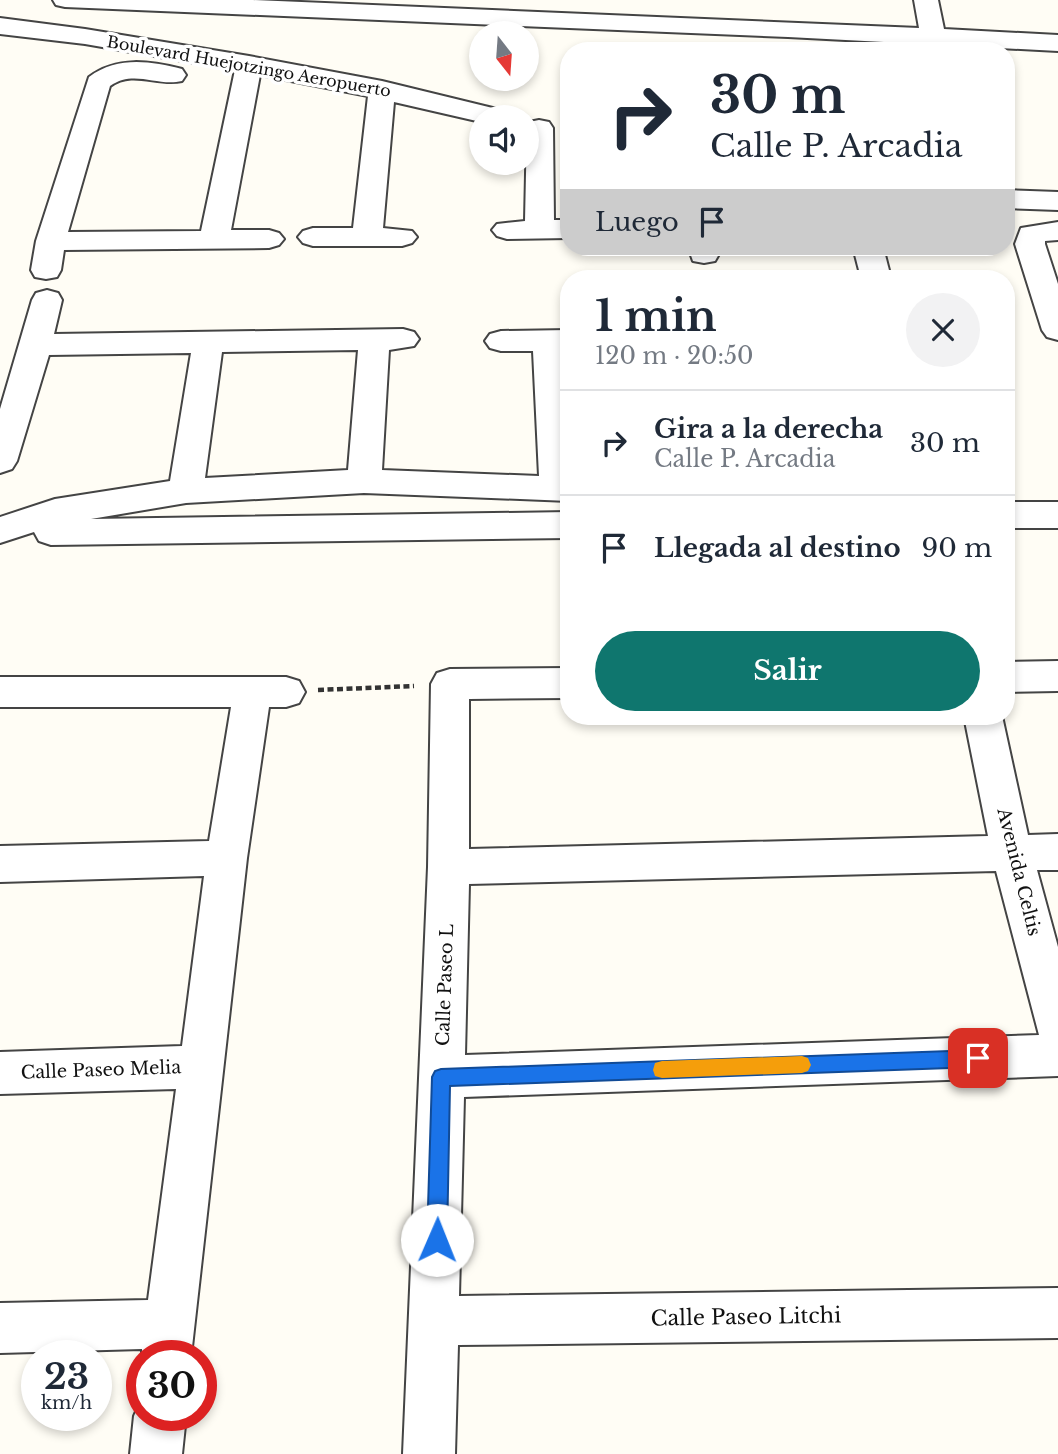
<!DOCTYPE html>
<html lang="es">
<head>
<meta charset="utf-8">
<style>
	:root { --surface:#fff; --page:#f2f2f3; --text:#1f2937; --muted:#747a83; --line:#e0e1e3; --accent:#0f766e }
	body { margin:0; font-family:"Libre Baskerville",serif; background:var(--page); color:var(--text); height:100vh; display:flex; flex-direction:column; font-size:26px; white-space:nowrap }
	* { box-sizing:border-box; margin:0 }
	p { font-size:23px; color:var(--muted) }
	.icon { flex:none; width:38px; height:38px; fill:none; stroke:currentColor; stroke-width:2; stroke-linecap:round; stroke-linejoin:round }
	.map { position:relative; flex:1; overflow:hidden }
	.side { position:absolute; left:560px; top:270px; width:455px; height:455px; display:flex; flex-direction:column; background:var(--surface); border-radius:28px; box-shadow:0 4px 10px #0003 }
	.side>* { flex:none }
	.hud { position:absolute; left:560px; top:42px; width:455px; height:214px; border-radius:28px; box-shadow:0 4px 10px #0003; background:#fff; color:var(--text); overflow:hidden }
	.needle { width:46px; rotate:163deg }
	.buttons { position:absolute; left:469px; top:21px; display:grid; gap:14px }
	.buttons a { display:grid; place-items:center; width:70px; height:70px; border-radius:50%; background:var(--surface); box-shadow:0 4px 10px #0003; font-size:35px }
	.speed { position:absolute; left:21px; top:1340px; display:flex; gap:14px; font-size:35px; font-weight:700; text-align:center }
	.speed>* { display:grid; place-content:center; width:91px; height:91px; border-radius:50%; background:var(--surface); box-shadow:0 4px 10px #0003; line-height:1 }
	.speed small { font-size:18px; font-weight:400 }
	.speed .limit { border:10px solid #d22; background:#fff; color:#111 }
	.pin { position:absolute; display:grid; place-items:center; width:60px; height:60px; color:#fff; margin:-30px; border-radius:14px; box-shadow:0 4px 10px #0006 }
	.me { position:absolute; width:77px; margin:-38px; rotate:1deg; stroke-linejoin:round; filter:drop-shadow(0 0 5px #0008) }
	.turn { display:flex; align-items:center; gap:24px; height:147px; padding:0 35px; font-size:32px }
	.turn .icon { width:91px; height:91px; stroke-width:2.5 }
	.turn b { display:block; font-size:49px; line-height:60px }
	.then { display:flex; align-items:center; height:66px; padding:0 35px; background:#0003; gap:14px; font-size:26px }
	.round { display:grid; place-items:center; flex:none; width:74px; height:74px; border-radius:37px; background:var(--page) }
	.headline { display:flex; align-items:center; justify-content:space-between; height:119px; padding:0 35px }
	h1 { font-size:42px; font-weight:700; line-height:52px }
	.primary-button { display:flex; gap:14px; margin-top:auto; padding:14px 35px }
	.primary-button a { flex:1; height:80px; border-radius:42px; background:var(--accent); color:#fff; font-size:28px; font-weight:700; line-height:80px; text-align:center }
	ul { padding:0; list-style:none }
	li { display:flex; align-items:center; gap:21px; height:105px; padding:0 35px; border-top:2px solid var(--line) }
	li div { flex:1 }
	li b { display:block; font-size:26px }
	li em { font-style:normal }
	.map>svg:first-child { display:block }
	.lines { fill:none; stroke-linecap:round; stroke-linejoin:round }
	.minor-casing { stroke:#444; stroke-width:4 }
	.path { stroke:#333; stroke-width:4.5; stroke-dasharray:6 3.5; stroke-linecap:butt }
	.minor { fill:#fff; fill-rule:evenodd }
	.route { fill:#1a73e8; stroke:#114b97; stroke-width:2 }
	.slow { fill:#f59e0b }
	.labels { text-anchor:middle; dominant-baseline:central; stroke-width:7; stroke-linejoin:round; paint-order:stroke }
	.far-street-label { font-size:16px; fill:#111; stroke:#fff }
	.street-label { font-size:18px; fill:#111; stroke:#fff }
	.near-street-label { font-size:21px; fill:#111; stroke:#fff }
</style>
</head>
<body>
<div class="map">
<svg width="1058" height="1454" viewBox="0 0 1058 1454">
	<rect width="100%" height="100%" fill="#fffdf5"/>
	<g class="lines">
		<defs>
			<g id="minor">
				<path d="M53,0H253L919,28L914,0H938L944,29L1058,35V51L788,37L65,7L56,5Z"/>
				<path d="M0,18L85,29L249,56L382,81L505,111L509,117H481V122L394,102L383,228L412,231L417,237L412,243L402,246H313L303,243L298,237L303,231L313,228H353L368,96L260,75L231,230H269L279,233L284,239L279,245L269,248L64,250L61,270L57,277L46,279L35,277L31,270L36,241L89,77C117,56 150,61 182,69L186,75L182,81C157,87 134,69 110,86L68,232L201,231L235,70L85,44L0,34Z"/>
				<path d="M539,120L549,122L553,128L554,220H569V238L507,239L497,236L492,230L497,224L525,221L527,126L529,122Z"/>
				<path d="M1006,190L1058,192V210L1006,208Z"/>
				<path d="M1058,222V240L1045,241V244L1058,284V340L1047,337L1042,330L1015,244L1021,228Z"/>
				<path d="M688,247H718L719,254L715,261L704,263L693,261Z"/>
				<path d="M853,247H883L891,278H861Z"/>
				<path d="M47,290L58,293L62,300L54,334L403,329L414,332L419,339L414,346L389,350L382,470L539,476L533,351H501L490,348L485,341L490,334L501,331L569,330V350H564L569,412V501L364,493L186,503L91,519L569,512V538L51,545L39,541L34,532L0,543V517L55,499L170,481L191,353L49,355L17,461L12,469L0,473V409L32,300L36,293ZM358,350L348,470L205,478L222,352Z"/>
				<rect x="1006" y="502" width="52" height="26"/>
				<path d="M1058,661V691L1006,692V662Z"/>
				<path d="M569,668V698L469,699V849L988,836L964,716H1002L1028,835L1058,834V870H1037L1058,947V1076L464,1097L459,1296L1058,1288V1338L458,1345L455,1454H403L428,867L431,684L437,673L450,669ZM996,871L1039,1035L465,1055L469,884Z"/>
				<path d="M0,677H286L299,681L305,692L299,703L286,707H269L247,858L191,1356L142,1358V1349L0,1353V1303L148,1300L176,1089L0,1094V1052L182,1046L204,876L0,882V846L209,841L231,707H0Z"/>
				<path d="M142,1398V1416H186L182,1454H130L134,1416Z"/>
			</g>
		</defs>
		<!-- minor casing -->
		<use href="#minor" class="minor-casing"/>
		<!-- path -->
		<path class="path" d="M318,690L414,686"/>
		<!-- minor -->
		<use href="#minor" class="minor"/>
	</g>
	<!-- route -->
	<path class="route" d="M978,1050L984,1052L987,1058L984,1065L978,1067L450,1086L447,1240L444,1247L437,1250L430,1247L427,1240L432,1077L435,1071L441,1069Z"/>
	<!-- slow -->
	<path class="slow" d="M802,1056L808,1058L811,1065L808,1071L802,1073L662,1078L655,1076L653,1070L655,1063L662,1061Z"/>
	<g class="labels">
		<!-- far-street labels -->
		<g class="far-street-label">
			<text transform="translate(249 66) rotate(10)">Boulevard Huejotzingo Aeropuerto</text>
		</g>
		<!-- street labels -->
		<g class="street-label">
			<text transform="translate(1019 872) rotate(76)">Avenida Celtis</text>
			<text transform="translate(445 985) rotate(-88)">Calle Paseo L</text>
			<text transform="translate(101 1070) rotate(-2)">Calle Paseo Melia</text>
		</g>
		<!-- near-street labels -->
		<g class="near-street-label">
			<text transform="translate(746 1317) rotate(-1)">Calle Paseo Litchi</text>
		</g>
	</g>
</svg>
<div class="buttons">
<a><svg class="needle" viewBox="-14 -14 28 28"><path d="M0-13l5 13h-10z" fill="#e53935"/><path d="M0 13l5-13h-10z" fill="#747a83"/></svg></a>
<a><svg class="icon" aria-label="sound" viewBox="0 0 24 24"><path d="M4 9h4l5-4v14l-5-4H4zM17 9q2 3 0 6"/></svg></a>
</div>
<div class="speed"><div>23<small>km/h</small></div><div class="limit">30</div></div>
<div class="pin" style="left:978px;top:1058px;background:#d93025"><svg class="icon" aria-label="arrive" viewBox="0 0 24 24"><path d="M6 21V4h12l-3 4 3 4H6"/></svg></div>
<svg class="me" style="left:437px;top:1240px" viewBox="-20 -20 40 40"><circle r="19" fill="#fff"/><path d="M0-13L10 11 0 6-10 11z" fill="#1a73e8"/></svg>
<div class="hud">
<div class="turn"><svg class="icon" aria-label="right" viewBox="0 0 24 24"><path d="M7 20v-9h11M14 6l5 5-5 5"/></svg><div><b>30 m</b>Calle P. Arcadia</div></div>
<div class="then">Luego<svg class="icon" aria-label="arrive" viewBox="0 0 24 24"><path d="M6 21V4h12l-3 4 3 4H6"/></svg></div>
</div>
<section class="side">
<div class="headline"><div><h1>1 min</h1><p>120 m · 20:50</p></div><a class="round"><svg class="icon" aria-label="close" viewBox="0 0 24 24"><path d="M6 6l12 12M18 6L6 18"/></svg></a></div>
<ul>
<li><svg class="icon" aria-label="right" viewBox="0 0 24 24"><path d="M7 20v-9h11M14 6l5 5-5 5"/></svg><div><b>Gira a la derecha</b><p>Calle P. Arcadia</p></div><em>30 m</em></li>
<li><svg class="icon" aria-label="arrive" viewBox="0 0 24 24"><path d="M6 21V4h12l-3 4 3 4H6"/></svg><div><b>Llegada al destino</b></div><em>90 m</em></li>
</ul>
<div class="primary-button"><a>Salir</a></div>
</section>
</div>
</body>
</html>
